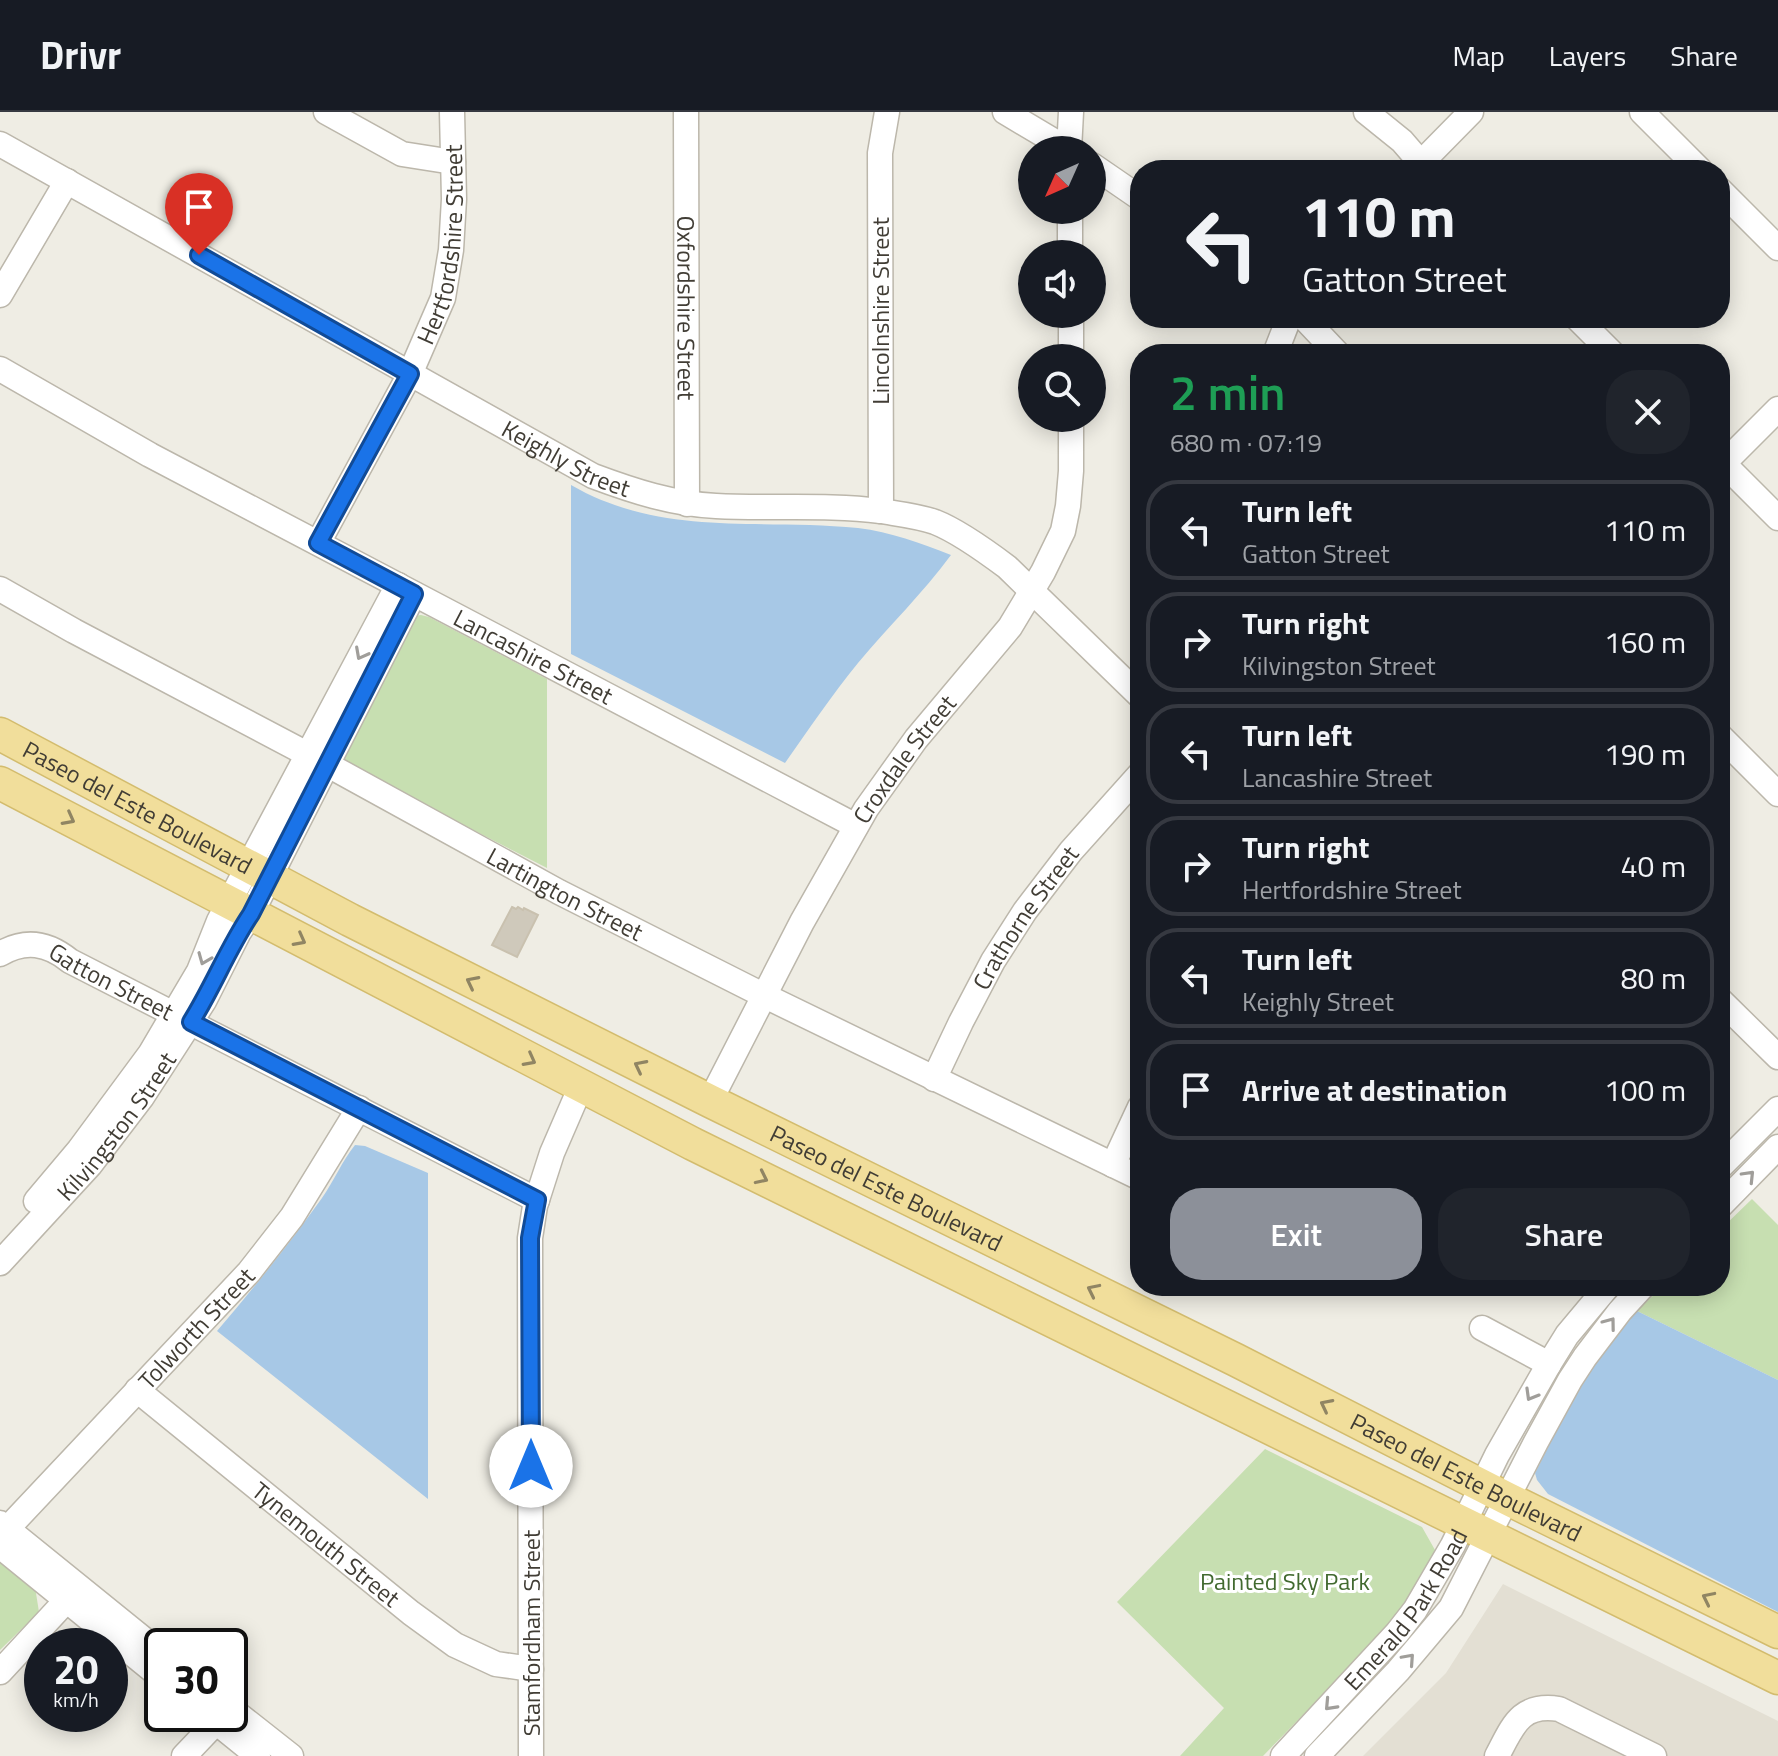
<!DOCTYPE html>
<html lang="en">
<head>
<meta charset="utf-8">
<style>
	:root { --surface:#171b24; --page:#20242c; --text:#f1f3f6; --muted:#9ea1a6; --line:#363941; --accent:#8c9099 }
	body { margin:0; font-family:"Titillium Web",sans-serif; background:var(--page); color:var(--text); height:100vh; display:flex; flex-direction:column; font-size:30px; white-space:nowrap }
	* { box-sizing:border-box; margin:0 }
	p { font-size:26px; color:var(--muted) }
	.icon { flex:none; width:44px; height:44px; fill:none; stroke:currentColor; stroke-width:2; stroke-linecap:round; stroke-linejoin:round }
	.map { position:relative; flex:1; overflow:hidden }
	.drawer { position:absolute; left:1130px; top:232px; width:600px; height:952px; display:flex; flex-direction:column; background:var(--surface); border-radius:32px; box-shadow:0 4px 20px #0003 }
	.drawer>* { flex:none }
	.hud { position:absolute; left:1130px; top:48px; width:600px; height:168px; border-radius:32px; box-shadow:0 4px 20px #0003; background:#171b24; color:var(--text); overflow:hidden }
	.needle { width:52px; rotate:225deg }
	.buttons { position:absolute; left:1018px; top:24px; display:grid; gap:16px }
	.buttons a { display:grid; place-items:center; width:88px; height:88px; border-radius:50%; background:var(--surface); box-shadow:0 4px 20px #0003; font-size:40px }
	.speed { position:absolute; left:24px; top:1516px; display:flex; gap:16px; font-size:40px; font-weight:700; text-align:center }
	.speed>* { display:grid; place-content:center; width:104px; height:104px; border-radius:50%; background:var(--surface); box-shadow:0 4px 20px #0003; line-height:1 }
	.speed small { font-size:20px; font-weight:400 }
	.speed .limit { border:4px solid #111; border-radius:12px; background:#fff; color:#111 }
	.pin { position:absolute; display:grid; place-items:center; width:68px; height:68px; color:#fff; margin:-82px -34px; border-radius:50% 50% 50% 0; rotate:-45deg; box-shadow:0 0 8px #0007 }
	.pin .icon { rotate:45deg }
	.me { position:absolute; width:88px; margin:-44px; rotate:0deg; stroke-linejoin:round; filter:drop-shadow(0 0 6px #0008) }
	.turn { display:flex; align-items:center; gap:28px; height:168px; padding:0 40px; font-size:36px }
	.turn .icon { width:104px; height:104px; stroke-width:2.5 }
	.turn b { display:block; font-size:56px; line-height:68px }
	.round { display:grid; place-items:center; flex:none; width:84px; height:84px; border-radius:32px; background:var(--page) }
	.overview { display:flex; align-items:center; justify-content:space-between; height:136px; padding:0 40px }
	h1 { font-size:48px; font-weight:600; line-height:60px; color:#1e9e55 }
	.primary-button { display:flex; gap:16px; margin-top:auto; padding:16px 40px }
	.primary-button a { flex:1; height:92px; border-radius:32px; background:var(--accent); color:#fff; font-size:32px; font-weight:600; line-height:92px; text-align:center }
	.primary-button a+a { background:var(--page); color:var(--text) }
	ul { padding:0; list-style:none }
	li { display:flex; align-items:center; gap:24px; height:100px; margin:0 16px 12px; padding:0 24px; border:4px solid var(--line); border-radius:32px }
	li div { flex:1 }
	li b { display:block; font-size:30px }
	li em { font-style:normal }
	header { display:flex; align-items:center; gap:48px; box-sizing:border-box; height:112px; padding:0 40px; background:var(--surface); border-bottom:2px solid var(--line) }
	header strong { font-size:38px }
	nav { display:flex; gap:44px; margin-inline-start:auto; font-size:28px }
	.map>svg:first-child { display:block }
	.residential { fill:#e3dfd3 }
	.green { fill:#c7dfb1 }
	.water { fill:#a7c8e6 }
	.building { fill:#cfc9bb; stroke:#c9c1af; stroke-width:2 }
	.lines { fill:none; stroke-linecap:round; stroke-linejoin:round }
	.minor-casing { stroke:#bcb7ab; stroke-width:27 }
	.major-casing { stroke:#d3bc6e; stroke-width:35 }
	.minor { stroke:#fff; stroke-width:24 }
	.major { stroke:#f1de9b; stroke-width:32 }
	.oneway { stroke:#a09e9a }
	.oneway2 { stroke:#908563 }
	.route-casing { stroke:#114b97; stroke-width:20 }
	.route { stroke:#1a73e8; stroke-width:14 }
	.labels { text-anchor:middle; dominant-baseline:central; stroke-width:6; stroke-linejoin:round; paint-order:stroke }
	.street-label { font-size:24px; fill:#413d35; stroke:#fff }
	.park-label { font-size:24px; fill:#426a30; stroke:#fff }
</style>
</head>
<body>
<header>
<strong>Drivr</strong>
<nav><a>Map</a><a>Layers</a><a>Share</a></nav>
</header>
<div class="map">
<svg width="1778" height="1644" viewBox="0 0 1778 1644">
	<rect width="100%" height="100%" fill="#efede4"/>
	<!-- residential -->
	<path class="residential" d="M1503,1472L1778,1609V1644H1363L1446,1561Z"/>
	<!-- green -->
	<g class="green">
		<path d="M421,503L429,505L547,567V756L351,655L341,643L413,504Z"/>
		<path d="M1752,1087L1778,1113V1268L1637,1199L1663,1174H1720V1118Z"/>
		<path d="M1265,1337L1422,1415L1435,1438L1407,1492L1388,1516L1263,1644H1180L1224,1596L1117,1490Z"/>
		<path d="M0,1447L35,1475L39,1500L0,1538Z"/>
	</g>
	<!-- water -->
	<g class="water">
		<path d="M571,373C663,426 759,406 858,416C891,420 920,431 951,443C923,481 889,514 858,551C832,583 809,617 785,651L571,542Z"/>
		<path d="M355,1033L365,1034L428,1061V1387L217,1219C254,1176 289,1132 322,1086C334,1069 342,1049 355,1033Z"/>
		<path d="M1637,1199L1778,1268V1500L1548,1382L1537,1368L1535,1361L1586,1260Z"/>
	</g>
	<!-- building -->
	<path class="building" d="M512,795L516,797L518,795L523,798L524,796L538,803L517,845L492,833Z"/>
	<g class="lines">
		<defs>
			<g id="minor">
				<path d="M326,0L402,42L453,50"/>
				<path id="s1" d="M686,0L687,392"/>
				<path d="M1005,0L1069,38"/>
				<path d="M1366,0L1402,29L1427,58"/>
				<path d="M1642,0L1700,58"/>
				<path id="s2" d="M0,32L593,364C633,379 673,392 716,394C771,397 827,392 881,399C899,402 918,404 935,410C958,419 987,440 1007,455L1140,584"/>
				<path d="M1069,38L1071,0"/>
				<path d="M1092,53L1140,86"/>
				<path d="M1414,58L1471,0"/>
				<path d="M1720,78L1778,136"/>
				<path d="M1070,98V142"/>
				<path d="M0,183L67,69"/>
				<path d="M1071,202V246"/>
				<path d="M1304,206L1338,242"/>
				<path d="M1577,206L1613,242"/>
				<path d="M1275,242L1289,206"/>
				<path id="s3" d="M0,257L150,343L856,714"/>
				<path d="M1720,348L1778,406"/>
				<path d="M1720,355L1778,297"/>
				<path d="M881,399L880,41L887,0"/>
				<path id="s4" d="M318,431L410,262L443,186L451,138L454,87L452,0"/>
				<path id="s5" d="M0,477L74,519L328,653L559,780L763,883L1140,1066"/>
				<path d="M1720,624L1778,682"/>
				<path id="s6" d="M0,842C25,827 48,831 70,849L537,1088"/>
				<path d="M1720,888L1778,945"/>
				<path id="s7" d="M934,967L961,910L993,849L1025,799L1071,739L1140,662"/>
				<path id="s8" d="M710,989L802,810L866,697L916,627L1010,515L1043,460L1063,419L1068,394L1071,359V306"/>
				<path d="M1113,1053L1140,995"/>
				<path d="M1720,1055L1778,997"/>
				<path d="M36,1089L79,1038L150,942L199,859L219,809L398,473"/>
				<path d="M1720,1094L1778,1035"/>
				<path id="s9" d="M0,1151L90,1053L142,985L204,889L239,820L251,802L414,482"/>
				<path d="M1482,1216L1549,1252"/>
				<path id="s10" d="M137,1278L411,1501L455,1533L496,1552L531,1557"/>
				<path d="M0,1411L162,1542"/>
				<path id="s11" d="M7,1417L249,1160L292,1105L359,996"/>
				<path d="M0,1434L162,1566"/>
				<path d="M0,1560L77,1477"/>
				<path d="M230,1596L291,1644"/>
				<path d="M206,1602L258,1644"/>
				<path d="M184,1644L224,1602"/>
				<path d="M531,1644L530,1126L535,1094L552,1041L581,974"/>
				<path id="s12" d="M1283,1644L1397,1521L1415,1498L1453,1433L1497,1343L1549,1252L1567,1223L1608,1174"/>
				<path d="M1317,1644L1398,1559L1451,1496L1536,1330L1570,1268L1585,1245L1620,1199L1643,1174"/>
				<path d="M1497,1644C1513,1614 1520,1591 1559,1597L1654,1644"/>
			</g>
			<g id="major">
				<path id="s13" d="M0,622L350,808L710,989L1236,1248L1506,1386L1778,1520"/>
				<path d="M0,671L693,1032L1778,1566"/>
			</g>
		</defs>
		<!-- minor casing -->
		<use href="#minor" class="minor-casing"/>
		<!-- major casing -->
		<use href="#major" class="major-casing"/>
		<!-- minor -->
		<use href="#minor" class="minor"/>
		<!-- major -->
		<use href="#major" class="major"/>
	</g>
	<!-- one-way arrows -->
	<defs><path id="oneway-chevron" d="M-2-3.5L2.5 0L-2 3.5" fill="none" stroke-width="1.6" stroke-linecap="round" stroke-linejoin="round" transform="scale(2)"/></defs>
	<g class="oneway">
		<use href="#oneway-chevron" transform="translate(361 542) rotate(118)"/>
		<use href="#oneway-chevron" transform="translate(204 847) rotate(112)"/>
		<use href="#oneway-chevron" transform="translate(1749 1064) rotate(-46)"/>
		<use href="#oneway-chevron" transform="translate(1610 1211) rotate(-53)"/>
		<use href="#oneway-chevron" transform="translate(1531 1283) rotate(120)"/>
		<use href="#oneway-chevron" transform="translate(1409 1547) rotate(-48)"/>
		<use href="#oneway-chevron" transform="translate(1330 1593) rotate(133)"/>
	</g>
	<g class="oneway2">
		<use href="#oneway-chevron" transform="translate(69 707) rotate(28)"/>
		<use href="#oneway-chevron" transform="translate(300 828) rotate(28)"/>
		<use href="#oneway-chevron" transform="translate(472 870) rotate(-153)"/>
		<use href="#oneway-chevron" transform="translate(530 948) rotate(28)"/>
		<use href="#oneway-chevron" transform="translate(640 954) rotate(-153)"/>
		<use href="#oneway-chevron" transform="translate(762 1066) rotate(26)"/>
		<use href="#oneway-chevron" transform="translate(1093 1178) rotate(-154)"/>
		<use href="#oneway-chevron" transform="translate(1326 1293) rotate(-153)"/>
		<use href="#oneway-chevron" transform="translate(1708 1486) rotate(-154)"/>
	</g>
	<g class="lines">
		<defs>
			<path id="route" d="M199,143L410,262L318,431L414,482L251,802C228,836 213,875 191,910L537,1088L530,1126L531,1354"/>
		</defs>
		<!-- route casing -->
		<use href="#route" class="route-casing"/>
		<!-- route -->
		<use href="#route" class="route"/>
	</g>
	<g class="labels">
		<!-- street labels -->
		<g class="street-label">
			<text stroke="none"><textPath href="#s4" startOffset="328">Hertfordshire Street</textPath></text>
			<text stroke="none"><textPath href="#s1" startOffset="196">Oxfordshire Street</textPath></text>
			<text transform="translate(880 199) rotate(-90)">Lincolnshire Street</text>
			<text stroke="none"><textPath href="#s2" startOffset="648">Keighly Street</textPath></text>
			<text stroke="none"><textPath href="#s3" startOffset="606">Lancashire Street</textPath></text>
			<text stroke="none"><textPath href="#s8" startOffset="394">Croxdale Street</textPath></text>
			<text stroke="none"><textPath href="#s13" startOffset="156">Paseo del Este Boulevard</textPath></text>
			<text stroke="none"><textPath href="#s5" startOffset="642">Lartington Street</textPath></text>
			<text stroke="none"><textPath href="#s7" startOffset="186">Crathorne Street</textPath></text>
			<text stroke="none"><textPath href="#s6" startOffset="122">Gatton Street</textPath></text>
			<text stroke="none"><textPath href="#s9" startOffset="180">Kilvingston Street</textPath></text>
			<text stroke="none"><textPath href="#s13" startOffset="996">Paseo del Este Boulevard</textPath></text>
			<text stroke="none"><textPath href="#s11" startOffset="276">Tolworth Street</textPath></text>
			<text stroke="none"><textPath href="#s13" startOffset="1644">Paseo del Este Boulevard</textPath></text>
			<text stroke="none"><textPath href="#s10" startOffset="244">Tynemouth Street</textPath></text>
			<text stroke="none"><textPath href="#s12" startOffset="192">Emerald Park Road</textPath></text>
			<text transform="translate(531 1521) rotate(-90)">Stamfordham Street</text>
		</g>
		<!-- park labels -->
		<g class="park-label">
			<text x="1285" y="1469">Painted Sky Park</text>
		</g>
	</g>
</svg>
<div class="buttons">
<a><svg class="needle" viewBox="-14 -14 28 28"><path d="M0-13l5 13h-10z" fill="#e53935"/><path d="M0 13l5-13h-10z" fill="#9ea1a6"/></svg></a>
<a><svg class="icon" aria-label="sound" viewBox="0 0 24 24"><path d="M4 9h4l5-4v14l-5-4H4zM17 9q2 3 0 6"/></svg></a>
<a><svg class="icon" aria-label="search" viewBox="0 0 24 24"><circle cx="10" cy="10" r="6"/><path d="M15 15l6 6"/></svg></a>
</div>
<div class="speed"><div>20<small>km/h</small></div><div class="limit">30</div></div>
<div class="pin" style="left:199px;top:143px;background:#d93025"><svg class="icon" aria-label="arrive" viewBox="0 0 24 24"><path d="M6 21V4h12l-3 4 3 4H6"/></svg></div>
<svg class="me" style="left:531px;top:1354px" viewBox="-20 -20 40 40"><circle r="19" fill="#fff"/><path d="M0-13L10 11 0 6-10 11z" fill="#1a73e8"/></svg>
<div class="hud">
<div class="turn"><svg class="icon" aria-label="left" viewBox="0 0 24 24"><path d="M17 20v-9H6M10 6l-5 5 5 5"/></svg><div><b>110 m</b>Gatton Street</div></div>
</div>
<section class="drawer">
<div class="overview"><div><h1>2 min</h1><p>680 m · 07:19</p></div><a class="round"><svg class="icon" aria-label="close" viewBox="0 0 24 24"><path d="M6 6l12 12M18 6L6 18"/></svg></a></div>
<ul>
<li><svg class="icon" aria-label="left" viewBox="0 0 24 24"><path d="M17 20v-9H6M10 6l-5 5 5 5"/></svg><div><b>Turn left</b><p>Gatton Street</p></div><em>110 m</em></li>
<li><svg class="icon" aria-label="right" viewBox="0 0 24 24"><path d="M7 20v-9h11M14 6l5 5-5 5"/></svg><div><b>Turn right</b><p>Kilvingston Street</p></div><em>160 m</em></li>
<li><svg class="icon" aria-label="left" viewBox="0 0 24 24"><path d="M17 20v-9H6M10 6l-5 5 5 5"/></svg><div><b>Turn left</b><p>Lancashire Street</p></div><em>190 m</em></li>
<li><svg class="icon" aria-label="right" viewBox="0 0 24 24"><path d="M7 20v-9h11M14 6l5 5-5 5"/></svg><div><b>Turn right</b><p>Hertfordshire Street</p></div><em>40 m</em></li>
<li><svg class="icon" aria-label="left" viewBox="0 0 24 24"><path d="M17 20v-9H6M10 6l-5 5 5 5"/></svg><div><b>Turn left</b><p>Keighly Street</p></div><em>80 m</em></li>
<li><svg class="icon" aria-label="arrive" viewBox="0 0 24 24"><path d="M6 21V4h12l-3 4 3 4H6"/></svg><div><b>Arrive at destination</b></div><em>100 m</em></li>
</ul>
<div class="primary-button"><a>Exit</a><a>Share</a></div>
</section>
</div>
</body>
</html>
